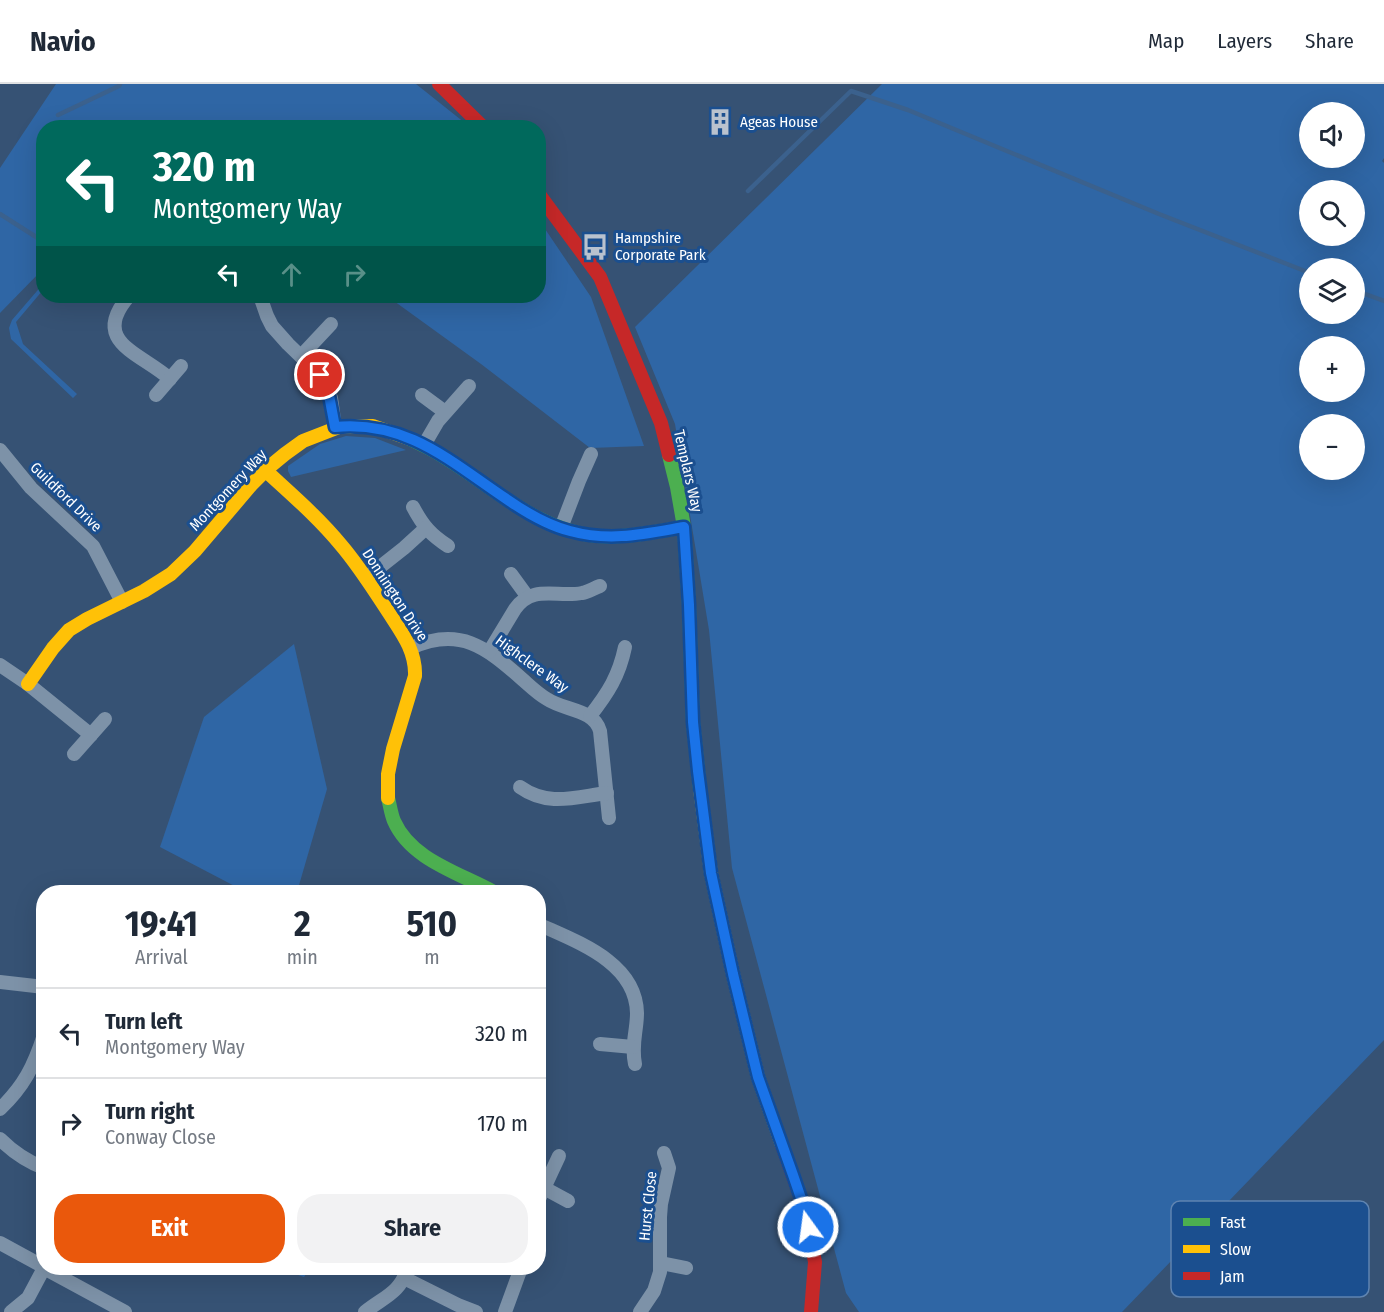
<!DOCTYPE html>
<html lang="en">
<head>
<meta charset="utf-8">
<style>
	:root { --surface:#fff; --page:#f2f2f3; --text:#1f2937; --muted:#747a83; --line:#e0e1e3; --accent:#ea580c }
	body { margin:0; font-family:"Fira Sans Condensed",sans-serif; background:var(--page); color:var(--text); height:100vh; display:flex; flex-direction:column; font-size:22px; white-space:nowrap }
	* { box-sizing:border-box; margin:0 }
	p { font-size:20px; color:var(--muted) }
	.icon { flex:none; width:33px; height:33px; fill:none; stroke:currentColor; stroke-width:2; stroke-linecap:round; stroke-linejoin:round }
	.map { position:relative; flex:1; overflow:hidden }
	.sheet { position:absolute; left:36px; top:801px; width:510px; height:390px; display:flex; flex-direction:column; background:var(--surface); border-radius:24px; box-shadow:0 6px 24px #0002 }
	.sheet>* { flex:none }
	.top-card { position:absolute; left:36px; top:36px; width:510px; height:183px; border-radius:24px; box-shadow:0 6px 24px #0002; background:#00695c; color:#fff; overflow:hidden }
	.buttons { position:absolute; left:1299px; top:18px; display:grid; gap:12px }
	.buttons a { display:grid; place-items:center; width:66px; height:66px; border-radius:50%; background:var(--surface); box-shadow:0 6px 24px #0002; font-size:30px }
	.pin { position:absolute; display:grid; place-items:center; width:51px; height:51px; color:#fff; margin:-26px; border:3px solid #fff; border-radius:50%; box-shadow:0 2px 6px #0007 }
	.me { position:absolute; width:66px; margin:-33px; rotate:346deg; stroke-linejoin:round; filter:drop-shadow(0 0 4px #0008) }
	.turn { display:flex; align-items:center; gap:21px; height:126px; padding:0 18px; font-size:27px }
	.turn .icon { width:78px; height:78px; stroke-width:2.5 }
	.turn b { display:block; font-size:42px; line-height:51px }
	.lanes { display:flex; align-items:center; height:57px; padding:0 18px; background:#0003; justify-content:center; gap:30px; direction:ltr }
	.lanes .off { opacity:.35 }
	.eta { display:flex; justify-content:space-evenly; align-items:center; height:102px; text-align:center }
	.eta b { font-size:36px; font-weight:700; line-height:42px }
	.cta { display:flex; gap:12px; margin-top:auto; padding:12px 18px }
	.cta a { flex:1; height:69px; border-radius:24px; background:var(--accent); color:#fff; font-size:24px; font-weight:700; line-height:69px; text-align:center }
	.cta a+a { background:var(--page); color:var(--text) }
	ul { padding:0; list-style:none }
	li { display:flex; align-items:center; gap:18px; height:90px; padding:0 18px; border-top:2px solid var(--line) }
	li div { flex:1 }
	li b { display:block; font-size:22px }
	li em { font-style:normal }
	header { display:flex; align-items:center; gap:36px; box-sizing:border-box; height:84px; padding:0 30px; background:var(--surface); border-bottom:2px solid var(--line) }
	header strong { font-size:28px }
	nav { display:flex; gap:33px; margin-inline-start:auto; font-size:21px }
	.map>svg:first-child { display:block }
	.green { fill:#2f66a5; fill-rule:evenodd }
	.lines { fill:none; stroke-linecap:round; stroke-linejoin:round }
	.stream { stroke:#3b618d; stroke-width:4.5 }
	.street { stroke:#7d92a8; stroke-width:14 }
	.fast { stroke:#4caf50; stroke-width:14 }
	.slow { stroke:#ffc107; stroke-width:14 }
	.jam { stroke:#c62828; stroke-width:14 }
	.route-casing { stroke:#114b97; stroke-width:15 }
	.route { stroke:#1a73e8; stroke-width:10 }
	.labels { text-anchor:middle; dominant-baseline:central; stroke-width:6; stroke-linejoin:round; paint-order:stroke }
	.poi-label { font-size:15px; fill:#fff; stroke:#1b4f8f; text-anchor:start }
	.street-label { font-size:15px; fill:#fff; stroke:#1b4f8f }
	.key { fill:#1b4f8f; stroke:#5f84b1; stroke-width:1.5 }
	.key-label { font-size:16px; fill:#fff }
</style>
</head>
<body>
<header>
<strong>Navio</strong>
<nav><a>Map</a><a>Layers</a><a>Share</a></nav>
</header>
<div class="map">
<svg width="1384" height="1228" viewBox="0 0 1384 1228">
	<rect width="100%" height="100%" fill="#365274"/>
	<!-- green -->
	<g class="green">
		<path d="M56,0H416L470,43L44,44L43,185L0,229V84Z"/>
		<path d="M882,0H1384V74L1382,77L1384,79V956L1122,1228H859L846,1209L732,784L709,546L675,340L635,243ZM1310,28H1354V74H1310ZM1310,106H1354V152H1310ZM1310,184H1354V230H1310ZM1310,262H1354V308H1310ZM1310,340H1354V386H1310Z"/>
		<path d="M539,136L591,213L644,362L590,364L481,280L387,212H538Z"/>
		<path d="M43,200V206L16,238L23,260L77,310L73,314L11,255L9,244L12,236Z"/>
		<path d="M346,352L375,354L406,366L291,393L288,387V382L320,360Z"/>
		<path d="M294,560L327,705L297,808H246L160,763L204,633Z"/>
		<path d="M278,1184H310L304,1193Z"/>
	</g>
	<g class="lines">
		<!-- stream -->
		<g class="stream">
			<path d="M58,31L119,2L120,0"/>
			<path d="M748,107L851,7L908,26L1159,130L1310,189"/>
			<path d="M0,130L44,158"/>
			<path d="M1354,206L1384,217"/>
		</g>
		<!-- street -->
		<g class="street">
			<path d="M129,212C89,258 141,269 170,295"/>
			<path d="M260,212L267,232L272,242L288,260L320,291L325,298L331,314L335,343"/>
			<path d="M301,272L331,240"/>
			<path d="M156,311L181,282"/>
			<path d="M422,311L445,328"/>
			<path d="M424,361L438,337L469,302"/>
			<path d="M0,366L31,404L93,462L122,518"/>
			<path d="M413,423C423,442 431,451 448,462"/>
			<path d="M561,444L579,397L591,370"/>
			<path d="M511,490L527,512"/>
			<path d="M366,494L404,464L426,444"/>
			<path d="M411,564C459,542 486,563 522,595C530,602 538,610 547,615C565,627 594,625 600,647L609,734"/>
			<path d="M489,568L515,525C533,500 557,514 582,509C588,508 594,504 600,502"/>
			<path d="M0,581L28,600L91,651"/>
			<path d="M590,632C608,609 619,592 625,563"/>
			<path d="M74,670L105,635"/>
			<path d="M520,703C548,723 575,713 607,709"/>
			<path d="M538,840C577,858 636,878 637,929C637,947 631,960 635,980"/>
			<path d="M0,898L44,903"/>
			<path d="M600,960L633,963"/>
			<path d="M0,1025C24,1002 34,982 44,951"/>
			<path d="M0,1055C13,1068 26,1077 44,1084"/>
			<path d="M544,1104L568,1117"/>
			<path d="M538,1117L559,1072"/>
			<path d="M0,1159L44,1183"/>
			<path d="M661,1179L686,1184"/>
			<path d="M44,1184L125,1228"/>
			<path d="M404,1194L458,1221L476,1228"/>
			<path d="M11,1228L28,1214L44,1184"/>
			<path d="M365,1228C385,1212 399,1210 408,1184"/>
			<path d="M505,1228L521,1184"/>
			<path d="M640,1228L654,1207L660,1188V1133L661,1120L669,1084L664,1069"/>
		</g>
		<!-- fast -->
		<g class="fast">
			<path d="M410,355C420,360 430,364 439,370C490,400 535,446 597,452C626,454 655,448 684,443"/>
			<path d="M669,371L677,403L684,443L689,521L693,638L700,705"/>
			<path d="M388,714C390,721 391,730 394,737C411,776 460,789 494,808"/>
		</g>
		<!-- slow -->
		<g class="slow">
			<path d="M265,386C291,410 318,433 341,461C359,482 374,506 389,529C402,549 416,567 415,592L393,665L388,690V714"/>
			<path d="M28,600L53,564L69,546L87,535L144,507L171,490L195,467L252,400L268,384L285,370L303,357L339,343L373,342L410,355"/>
			<path d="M700,705L711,789L733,890L758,993L782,1061"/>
		</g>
		<!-- jam -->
		<g class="jam">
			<path d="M439,0L484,44"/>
			<path d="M538,109L600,193L661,339L669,371"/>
			<path d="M782,1061L805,1126L815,1178L811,1228"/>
		</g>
	</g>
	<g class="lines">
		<defs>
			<path id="route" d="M320,291L328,306L335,343C406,336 450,377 505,414C525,428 546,441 570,447C610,458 644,450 684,443L689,521L693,638L698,687L711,789L733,890L758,993L793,1091L805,1126L808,1143"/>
		</defs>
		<!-- route casing -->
		<use href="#route" class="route-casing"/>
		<!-- route -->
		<use href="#route" class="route"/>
	</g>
	<!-- icons -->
	<defs>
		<symbol id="building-bare" viewBox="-9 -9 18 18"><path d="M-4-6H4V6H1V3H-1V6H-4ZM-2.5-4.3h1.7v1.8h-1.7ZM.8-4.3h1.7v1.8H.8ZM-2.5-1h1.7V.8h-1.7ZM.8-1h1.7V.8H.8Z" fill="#b9c2ce" stroke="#1b4f8f" stroke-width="2.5" paint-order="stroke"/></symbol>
		<symbol id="bus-bare" viewBox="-9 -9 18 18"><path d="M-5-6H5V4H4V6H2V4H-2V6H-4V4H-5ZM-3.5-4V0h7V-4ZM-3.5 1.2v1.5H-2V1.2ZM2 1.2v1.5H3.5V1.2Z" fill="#b9c2ce" stroke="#1b4f8f" stroke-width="2.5" paint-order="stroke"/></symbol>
	</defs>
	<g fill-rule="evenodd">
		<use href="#building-bare" x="701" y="19" width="38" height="38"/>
		<use href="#bus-bare" x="576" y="144" width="38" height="38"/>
	</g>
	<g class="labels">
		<!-- poi labels -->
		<g class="poi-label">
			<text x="740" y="38">Ageas House</text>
			<text x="615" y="154">Hampshire<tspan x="615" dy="17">Corporate Park</tspan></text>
		</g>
		<!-- street labels -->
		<g class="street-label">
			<text transform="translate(688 387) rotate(77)">Templars Way</text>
			<text transform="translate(228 406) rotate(-47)">Montgomery Way</text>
			<text transform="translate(66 413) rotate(44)">Guildford Drive</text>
			<text transform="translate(395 511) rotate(57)">Donnington Drive</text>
			<text transform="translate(532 580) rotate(36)">Highclere Way</text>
			<text transform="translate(648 1122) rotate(-84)">Hurst Close</text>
		</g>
	</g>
	<!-- legend -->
	<rect x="1171" y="1117" width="198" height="96" rx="9" class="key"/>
	<rect x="1183" y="1134" width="27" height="8" fill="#4caf50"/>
	<rect x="1183" y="1161" width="27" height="8" fill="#ffc107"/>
	<rect x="1183" y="1188" width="27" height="8" fill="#c62828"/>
	<g class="key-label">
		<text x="1220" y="1144">Fast</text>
		<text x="1220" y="1171">Slow</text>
		<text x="1220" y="1198">Jam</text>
	</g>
</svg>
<div class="buttons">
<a><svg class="icon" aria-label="sound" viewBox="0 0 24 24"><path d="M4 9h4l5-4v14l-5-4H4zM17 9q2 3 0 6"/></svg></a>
<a><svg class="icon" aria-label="search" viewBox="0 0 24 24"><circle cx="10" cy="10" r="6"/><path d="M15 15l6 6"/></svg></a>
<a><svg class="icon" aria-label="layers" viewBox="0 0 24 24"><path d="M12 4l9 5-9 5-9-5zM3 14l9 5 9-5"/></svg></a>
<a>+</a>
<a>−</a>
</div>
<div class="pin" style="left:320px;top:291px;background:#d93025"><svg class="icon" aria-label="arrive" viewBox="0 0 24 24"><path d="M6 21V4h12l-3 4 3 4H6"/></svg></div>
<svg class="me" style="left:808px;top:1143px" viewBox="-20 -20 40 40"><circle r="17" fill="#1a73e8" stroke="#fff" stroke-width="3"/><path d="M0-11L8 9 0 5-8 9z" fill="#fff"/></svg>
<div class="top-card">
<div class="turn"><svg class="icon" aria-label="left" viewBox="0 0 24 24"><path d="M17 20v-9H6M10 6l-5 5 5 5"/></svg><div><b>320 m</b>Montgomery Way</div></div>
<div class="lanes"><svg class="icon" aria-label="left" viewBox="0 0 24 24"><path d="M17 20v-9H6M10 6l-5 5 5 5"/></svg><svg class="icon off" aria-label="ahead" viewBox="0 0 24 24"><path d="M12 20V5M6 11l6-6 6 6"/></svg><svg class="icon off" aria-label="right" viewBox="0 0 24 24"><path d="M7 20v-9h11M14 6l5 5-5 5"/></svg></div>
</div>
<section class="sheet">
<div class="eta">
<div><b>19:41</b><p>Arrival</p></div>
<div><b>2</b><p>min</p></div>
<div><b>510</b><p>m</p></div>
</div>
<ul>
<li><svg class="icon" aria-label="left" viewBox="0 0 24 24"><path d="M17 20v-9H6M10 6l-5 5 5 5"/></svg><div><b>Turn left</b><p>Montgomery Way</p></div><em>320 m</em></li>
<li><svg class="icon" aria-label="right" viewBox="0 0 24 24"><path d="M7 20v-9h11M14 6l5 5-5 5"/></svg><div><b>Turn right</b><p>Conway Close</p></div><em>170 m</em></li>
</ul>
<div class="cta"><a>Exit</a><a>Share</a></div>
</section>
</div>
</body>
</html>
